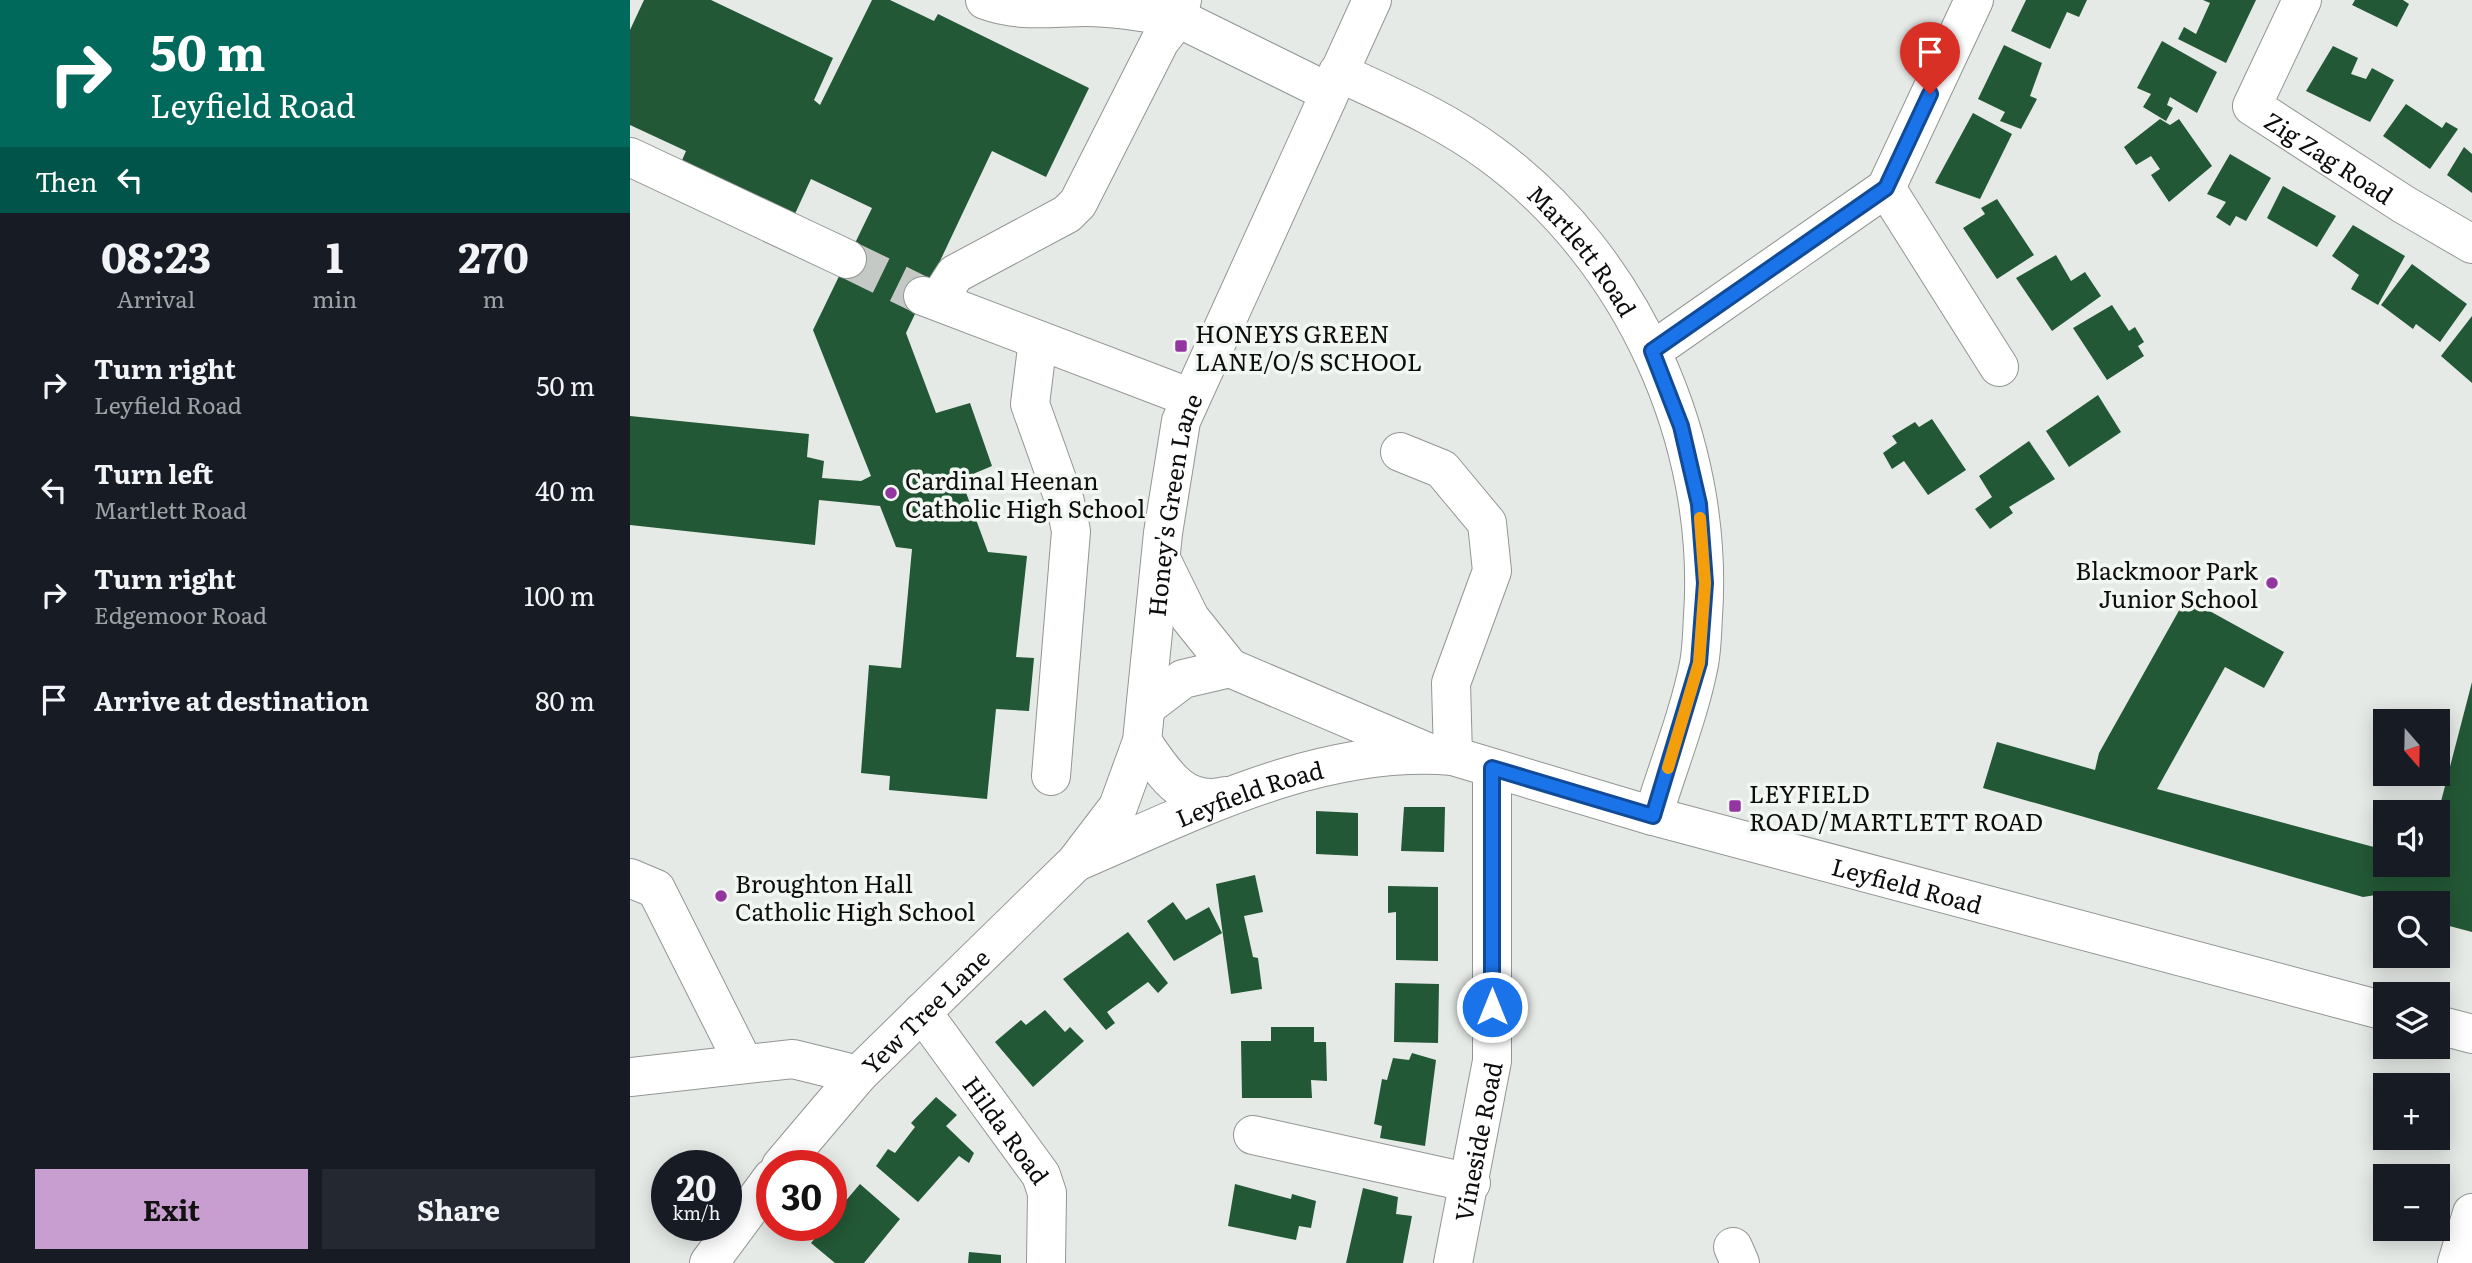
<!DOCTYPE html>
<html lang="en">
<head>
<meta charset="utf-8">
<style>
	:root { --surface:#171b24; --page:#242831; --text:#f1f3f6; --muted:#9ea1a6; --accent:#c79ecf }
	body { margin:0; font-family:Literata,serif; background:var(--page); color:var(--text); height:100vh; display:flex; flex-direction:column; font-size:26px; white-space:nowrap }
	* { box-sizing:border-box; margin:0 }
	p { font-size:23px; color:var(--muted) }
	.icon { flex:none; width:38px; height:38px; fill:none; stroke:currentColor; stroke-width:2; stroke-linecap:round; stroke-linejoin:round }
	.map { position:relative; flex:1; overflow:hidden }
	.drawer { display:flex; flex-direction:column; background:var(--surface); width:630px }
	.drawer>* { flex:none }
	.top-card { background:#00695c; color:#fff; overflow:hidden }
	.needle { width:46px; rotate:160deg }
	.buttons { position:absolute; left:1743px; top:709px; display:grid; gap:14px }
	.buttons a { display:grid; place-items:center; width:77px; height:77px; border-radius:0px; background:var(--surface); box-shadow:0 4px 18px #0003; font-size:35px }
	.speed { position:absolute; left:21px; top:1150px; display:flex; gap:14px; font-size:35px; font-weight:700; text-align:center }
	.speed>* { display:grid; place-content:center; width:91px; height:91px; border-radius:50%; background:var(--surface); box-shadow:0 4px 18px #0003; line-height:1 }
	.speed small { font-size:18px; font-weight:400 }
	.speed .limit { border:10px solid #d22; background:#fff; color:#111 }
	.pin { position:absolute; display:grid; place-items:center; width:60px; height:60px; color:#fff; margin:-72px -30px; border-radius:50% 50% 50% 0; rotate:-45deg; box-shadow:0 0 7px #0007 }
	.pin .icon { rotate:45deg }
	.me { position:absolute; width:77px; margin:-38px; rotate:0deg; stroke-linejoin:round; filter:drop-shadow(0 0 5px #0008) }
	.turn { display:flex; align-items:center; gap:24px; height:147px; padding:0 35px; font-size:32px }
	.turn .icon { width:91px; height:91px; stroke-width:2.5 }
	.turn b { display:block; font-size:49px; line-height:60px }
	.then { display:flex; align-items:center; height:66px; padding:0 35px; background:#0003; gap:14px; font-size:26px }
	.eta { display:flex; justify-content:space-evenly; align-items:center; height:119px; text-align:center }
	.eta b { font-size:42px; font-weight:700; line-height:49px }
	.button { display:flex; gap:14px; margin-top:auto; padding:14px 35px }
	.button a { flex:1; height:80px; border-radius:0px; background:var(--accent); color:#111; font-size:28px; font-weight:700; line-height:80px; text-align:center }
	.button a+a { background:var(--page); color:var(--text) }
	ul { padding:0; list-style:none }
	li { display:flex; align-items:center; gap:21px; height:105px; padding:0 35px }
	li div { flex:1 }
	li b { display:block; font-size:26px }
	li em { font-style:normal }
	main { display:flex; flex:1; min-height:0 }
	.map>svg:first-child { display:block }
	.building { fill:#235836 }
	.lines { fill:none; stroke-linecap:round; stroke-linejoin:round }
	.minor-tunnel { stroke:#c5c9c6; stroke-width:38; stroke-dasharray:38 19; stroke-linecap:butt }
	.minor-casing { stroke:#929693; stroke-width:40 }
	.minor { stroke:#fff; stroke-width:38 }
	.route-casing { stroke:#114b97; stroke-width:18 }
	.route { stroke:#1a73e8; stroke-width:12 }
	.slow { stroke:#f59e0b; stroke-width:12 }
	.poi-dot { fill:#9336a0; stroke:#f3f7f4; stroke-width:2.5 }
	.labels { text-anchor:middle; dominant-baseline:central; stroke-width:7; stroke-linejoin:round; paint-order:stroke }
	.street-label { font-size:24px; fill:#0c0d0c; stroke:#f3f7f4 }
	.poi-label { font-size:24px; fill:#0c0d0c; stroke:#f3f7f4; text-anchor:start }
</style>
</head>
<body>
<main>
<section class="drawer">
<div class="top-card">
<div class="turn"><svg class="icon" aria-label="right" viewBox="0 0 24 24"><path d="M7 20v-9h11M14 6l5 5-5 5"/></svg><div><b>50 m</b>Leyfield Road</div></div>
<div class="then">Then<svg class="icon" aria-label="left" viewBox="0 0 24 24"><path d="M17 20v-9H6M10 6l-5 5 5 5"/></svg></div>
</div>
<div class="eta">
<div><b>08:23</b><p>Arrival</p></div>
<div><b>1</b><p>min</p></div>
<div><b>270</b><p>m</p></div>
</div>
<ul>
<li><svg class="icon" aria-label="right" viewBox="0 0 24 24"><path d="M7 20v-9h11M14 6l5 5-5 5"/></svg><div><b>Turn right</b><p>Leyfield Road</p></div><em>50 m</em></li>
<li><svg class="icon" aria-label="left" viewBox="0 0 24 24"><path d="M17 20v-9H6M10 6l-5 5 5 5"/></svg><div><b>Turn left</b><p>Martlett Road</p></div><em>40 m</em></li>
<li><svg class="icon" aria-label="right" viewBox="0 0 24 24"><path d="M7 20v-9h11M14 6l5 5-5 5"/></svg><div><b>Turn right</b><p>Edgemoor Road</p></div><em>100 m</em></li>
<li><svg class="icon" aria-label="arrive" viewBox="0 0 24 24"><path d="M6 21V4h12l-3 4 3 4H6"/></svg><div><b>Arrive at destination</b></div><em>80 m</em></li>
</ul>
<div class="button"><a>Exit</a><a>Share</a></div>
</section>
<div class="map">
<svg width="1842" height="1263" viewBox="0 0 1842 1263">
	<rect width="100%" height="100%" fill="#e6eae7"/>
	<!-- building -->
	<g class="building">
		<path d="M14,0H81L203,58L184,100L190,105L242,0H260L304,21L308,14L459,88L416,177L362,151L276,333L306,413L340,403L362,466L331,479L358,552L397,556L386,657L404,658L399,711L366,709L357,799L259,790L260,776L231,773L239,665L271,668L282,549L266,547L250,506L189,500L185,545L0,525V416L179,434L177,457L194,461L192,478L231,481L241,476L183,330L242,208L181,179L164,216L50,165L56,151L0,125V30Z"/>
		<path d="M1396,0H1457L1449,17L1437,12L1420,49L1381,31Z"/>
		<path d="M1573,0H1626L1596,63L1548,39L1554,27L1566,34L1580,3Z"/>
		<path d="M1725,0H1773L1779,4L1767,27L1722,5Z"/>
		<path d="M1532,41L1587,72L1567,113L1540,97L1537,105L1543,108L1536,121L1513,107L1521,94L1507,88Z"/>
		<path d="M1374,45L1412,63L1400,96L1407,99L1391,129L1370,121L1375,112L1348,99Z"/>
		<path d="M1703,46L1728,58L1721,74L1736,79L1742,68L1764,80L1740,122L1676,91Z"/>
		<path d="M1776,104L1812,128L1816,122L1828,129L1800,169L1753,136Z"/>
		<path d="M1343,113L1382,134L1350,199L1305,183Z"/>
		<path d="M1530,119L1540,125L1549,119L1582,166L1539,202L1521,175L1530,169L1521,156L1506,165L1494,147Z"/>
		<path d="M1834,147L1842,154V193L1817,175Z"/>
		<path d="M1600,154L1641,178L1616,221L1606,216L1600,226L1586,217L1596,202L1577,194Z"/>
		<path d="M1653,186L1706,216L1687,247L1637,218Z"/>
		<path d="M1367,199L1404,255L1367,279L1333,228L1355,214L1351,208Z"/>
		<path d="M1723,225L1775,256L1748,305L1721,289L1729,275L1702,256Z"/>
		<path d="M1426,255L1441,281L1455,272L1471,296L1422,331L1386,278Z"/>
		<path d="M1782,264L1837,304L1810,342L1786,324L1783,329L1751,305Z"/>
		<path d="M1482,305L1499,331L1505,327L1514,342L1508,346L1514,356L1477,380L1443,328Z"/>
		<path d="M1842,316V383L1811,356Z"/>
		<path d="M1468,395L1491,432L1439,467L1416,431Z"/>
		<path d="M1302,419L1336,470L1298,495L1274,461L1262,469L1253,453L1267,443L1262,436L1285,422L1289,427Z"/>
		<path d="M1399,441L1425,479L1379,507L1383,513L1360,529L1345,509L1362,497L1349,476Z"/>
		<path d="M1556,598L1654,652L1634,688L1595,667L1527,789L1755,850V864H1808V813L1842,682V932L1808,923V903H1774L1746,895L1733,897L1353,788L1367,742L1465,770L1469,753Z"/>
		<path d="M774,807H815L814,852L771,851Z"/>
		<path d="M686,811L728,813V856L686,854Z"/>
		<path d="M625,875L633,912L614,916L623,957L628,958L632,989L601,994L586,884Z"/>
		<path d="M758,886L808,887V961L766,960V912L758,913Z"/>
		<path d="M543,902L556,920L579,907L592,933L544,961L517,921Z"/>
		<path d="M498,932L538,983L528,993L518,982L477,1012L485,1023L476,1030L433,979Z"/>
		<path d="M765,983L809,984L808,1043L764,1042Z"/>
		<path d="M415,1010L435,1032L440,1027L454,1041L403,1087L365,1042L391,1020L396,1025Z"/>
		<path d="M641,1027H684V1042H696L697,1081L681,1080L682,1098H612L611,1041H641Z"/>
		<path d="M782,1053L806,1060L795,1146L750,1138L752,1126L744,1124L752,1079L757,1080L763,1058L779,1060Z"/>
		<path d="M306,1097L327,1115L316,1126L344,1153L339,1163L329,1156L288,1202L246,1166L258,1149L265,1153L285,1127L281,1123Z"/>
		<path d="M230,1184L270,1219L234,1263H205L181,1243L196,1225H201V1218Z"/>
		<path d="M605,1184L661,1199L662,1194L686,1201L681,1228L669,1226L666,1240L598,1226Z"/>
		<path d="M733,1188L768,1197L766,1214L782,1216L773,1263H716Z"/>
		<path d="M339,1252L371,1255V1263H338Z"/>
	</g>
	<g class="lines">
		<!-- minor-tunnel -->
		<path class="minor-tunnel" d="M217,259L293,296"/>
		<defs>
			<g id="minor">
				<path d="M355,0C390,13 421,7 456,7C487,7 517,13 548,18L552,0"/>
				<path id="s1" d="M1672,0L1622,106L1773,204L1842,244"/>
				<path id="s2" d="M708,72C761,97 814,119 861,154C1003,258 1085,442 1073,616C1072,632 1072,648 1069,664C1059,715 1038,766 1023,816"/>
				<path d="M0,157L217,259"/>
				<path d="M1256,188L1369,367"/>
				<path d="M293,296L561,398"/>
				<path d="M309,299L325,274L437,214L448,203L530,41L548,18L698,92"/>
				<path d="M408,340L400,404L435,502L441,531L421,776"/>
				<path d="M1022,351L1256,188L1344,0"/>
				<path d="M770,452L812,469L857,523L862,571L821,683L823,756"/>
				<path d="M532,561L560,618L600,668"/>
				<path d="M516,707L553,679L600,668L797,752"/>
				<path d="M512,741C533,772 553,807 596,796"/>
				<path id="s3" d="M446,862C565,811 690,745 823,756L1023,816L1755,1011"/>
				<path d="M0,878L26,889L114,1064"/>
				<path id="s4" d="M292,1012L411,1175L417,1193L416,1263"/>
				<path d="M1808,1025L1842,1034"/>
				<path d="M0,1077L163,1059L228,1075"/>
				<path d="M623,1135L841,1183"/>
				<path id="s5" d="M151,1166L228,1075L446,862L488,807L512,741L533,533L551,421L742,0"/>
				<path d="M1103,1247L1110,1263"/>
				<path d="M79,1263L142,1178"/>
				<path id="s6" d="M823,1263L862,1061V768"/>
				<path d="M1827,1263L1842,1213"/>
			</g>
		</defs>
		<!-- minor casing -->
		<use href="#minor" class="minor-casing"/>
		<!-- minor -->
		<use href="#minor" class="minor"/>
	</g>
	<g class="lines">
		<defs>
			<path id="route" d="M862,1007V768L1023,816L1069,663L1075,583L1069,504L1051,426L1022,351L1256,188L1300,94"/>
		</defs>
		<!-- route casing -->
		<use href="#route" class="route-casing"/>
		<!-- route -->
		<use href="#route" class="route"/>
		<!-- slow -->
		<path class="slow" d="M1038,768L1069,663L1075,583L1070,518"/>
	</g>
	<!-- markers -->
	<g class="poi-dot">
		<rect x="544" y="339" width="14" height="14" rx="3.5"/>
		<circle cx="261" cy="493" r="7"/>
		<circle cx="1642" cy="583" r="7"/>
		<rect x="1098" y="799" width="14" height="14" rx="3.5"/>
		<circle cx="91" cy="896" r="7"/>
	</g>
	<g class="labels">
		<!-- street labels -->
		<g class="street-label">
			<text stroke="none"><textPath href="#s1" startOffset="210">Zig Zag Road</textPath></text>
			<text stroke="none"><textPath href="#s2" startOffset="308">Martlett Road</textPath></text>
			<text stroke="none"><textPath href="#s5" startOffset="802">Honey's Green Lane</textPath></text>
			<text stroke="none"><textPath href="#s3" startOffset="187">Leyfield Road</textPath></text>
			<text stroke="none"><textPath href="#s3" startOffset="868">Leyfield Road</textPath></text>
			<text stroke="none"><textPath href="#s5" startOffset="212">Yew Tree Lane</textPath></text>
			<text stroke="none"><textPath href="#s4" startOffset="145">Hilda Road</textPath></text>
			<text stroke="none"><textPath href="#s6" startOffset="124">Vineside Road</textPath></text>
		</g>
		<!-- poi labels -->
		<g class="poi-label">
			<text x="565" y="332">HONEYS GREEN<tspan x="565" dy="28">LANE/O/S SCHOOL</tspan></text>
			<text x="275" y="479">Cardinal Heenan<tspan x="275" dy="28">Catholic High School</tspan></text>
			<text x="1628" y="569" text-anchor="end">Blackmoor Park<tspan x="1628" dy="28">Junior School</tspan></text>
			<text x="1119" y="792">LEYFIELD<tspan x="1119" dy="28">ROAD/MARTLETT ROAD</tspan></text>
			<text x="105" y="882">Broughton Hall<tspan x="105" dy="28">Catholic High School</tspan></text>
		</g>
	</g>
</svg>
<div class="buttons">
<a><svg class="needle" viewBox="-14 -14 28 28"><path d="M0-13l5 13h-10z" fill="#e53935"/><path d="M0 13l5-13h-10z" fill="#9ea1a6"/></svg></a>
<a><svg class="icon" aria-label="sound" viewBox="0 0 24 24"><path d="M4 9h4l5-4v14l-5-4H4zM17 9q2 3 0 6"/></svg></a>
<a><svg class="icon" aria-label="search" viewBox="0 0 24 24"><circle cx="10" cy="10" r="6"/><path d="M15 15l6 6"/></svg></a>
<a><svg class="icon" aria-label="layers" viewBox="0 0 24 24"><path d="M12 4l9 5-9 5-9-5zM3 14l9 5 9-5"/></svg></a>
<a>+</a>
<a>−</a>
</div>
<div class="speed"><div>20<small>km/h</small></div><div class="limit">30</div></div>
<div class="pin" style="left:1300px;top:94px;background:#d93025"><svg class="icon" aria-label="arrive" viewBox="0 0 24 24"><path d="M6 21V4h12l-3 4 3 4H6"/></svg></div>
<svg class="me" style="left:862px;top:1007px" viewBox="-20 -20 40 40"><circle r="17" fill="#1a73e8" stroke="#fff" stroke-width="3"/><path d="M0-11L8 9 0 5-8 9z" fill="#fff"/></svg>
</div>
</main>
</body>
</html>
